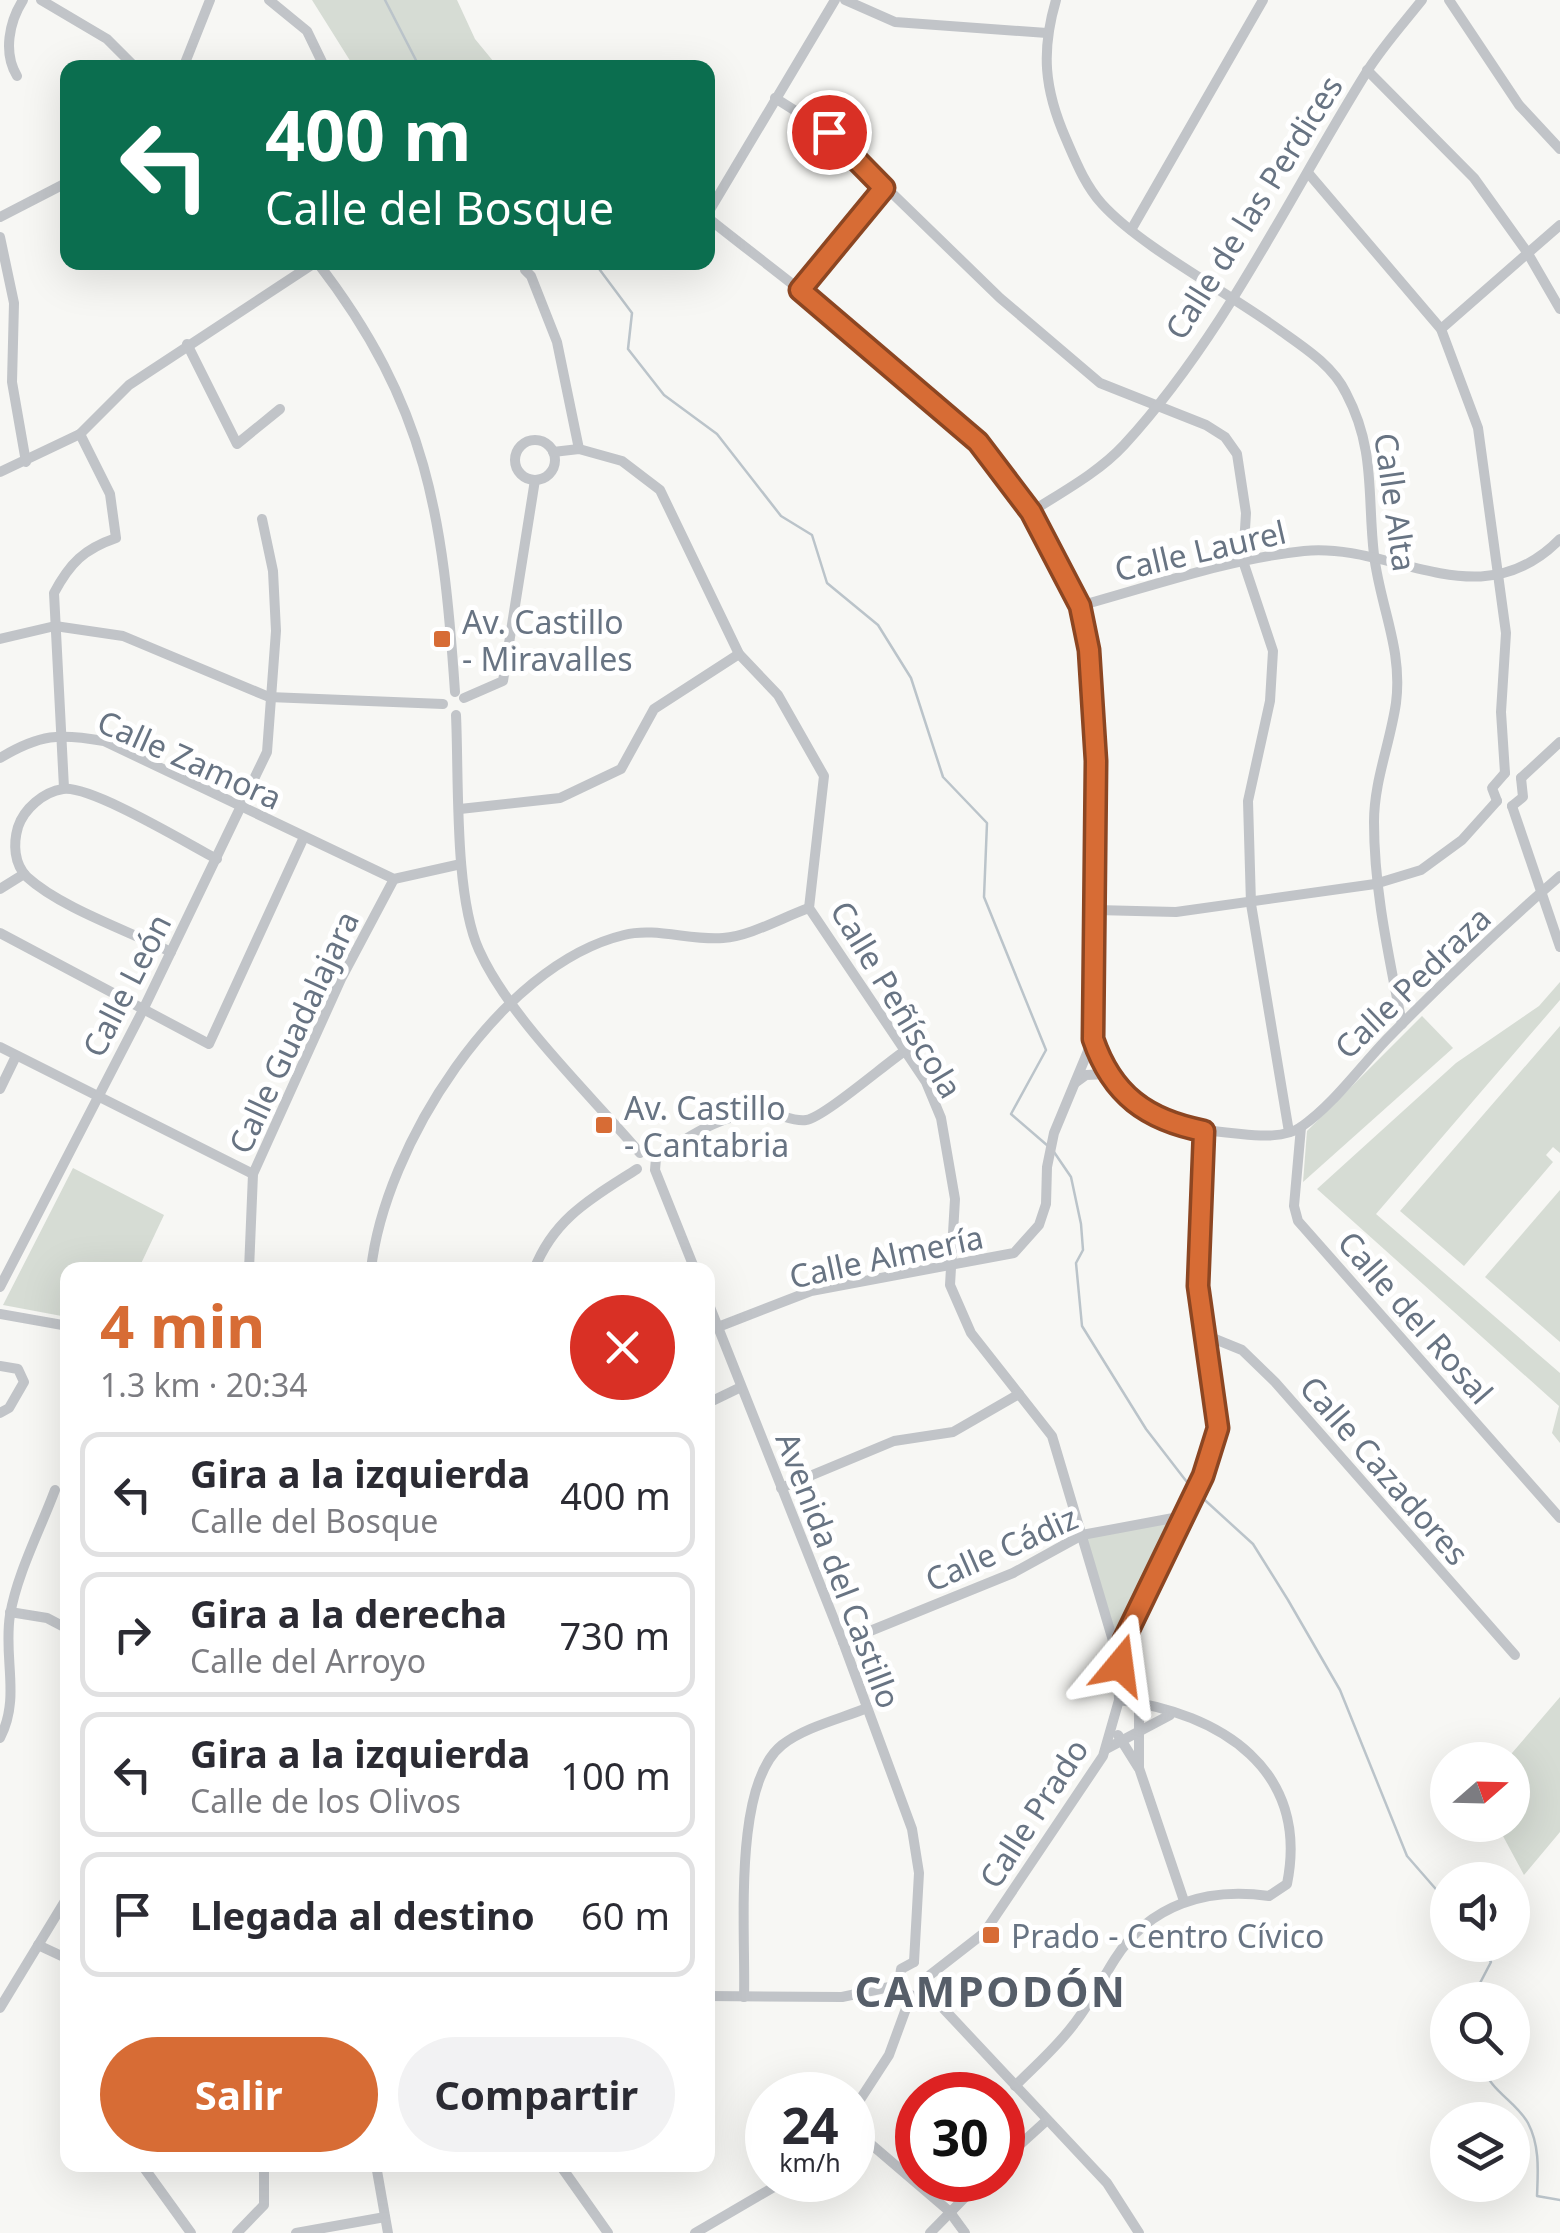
<!DOCTYPE html>
<html lang="es">
<head>
<meta charset="utf-8">
<style>
	:root { --surface:#fff; --page:#f2f2f3; --text:#2b2b33; --muted:#7c7c81; --line:#e1e1e2; --accent:#d76c35 }
	body { margin:0; font-family:"Noto Sans",sans-serif; background:var(--page); color:var(--text); height:100vh; display:flex; flex-direction:column; font-size:38px; white-space:nowrap }
	* { box-sizing:border-box; margin:0 }
	p { font-size:32px; color:var(--muted) }
	.icon { flex:none; width:55px; height:55px; fill:none; stroke:currentColor; stroke-width:2; stroke-linecap:round; stroke-linejoin:round }
	.map { position:relative; flex:1; overflow:hidden }
	.side { position:absolute; left:60px; top:1262px; width:655px; height:910px; display:flex; flex-direction:column; background:var(--surface); border-radius:20px; box-shadow:0 10px 40px #0002 }
	.side>* { flex:none }
	.top-card { position:absolute; left:60px; top:60px; width:655px; height:210px; border-radius:20px; box-shadow:0 10px 40px #0002; background:#0b6e4f; color:#fff; overflow:hidden }
	.needle { width:65px; rotate:70deg }
	.fabs { position:absolute; left:1430px; top:1742px; display:grid; gap:20px }
	.fabs a { display:grid; place-items:center; width:100px; height:100px; border-radius:50%; background:var(--surface); box-shadow:0 10px 40px #0002; font-size:50px }
	.speed { position:absolute; left:745px; top:2072px; display:flex; gap:20px; font-size:50px; font-weight:700; text-align:center }
	.speed>* { display:grid; place-content:center; width:130px; height:130px; border-radius:50%; background:var(--surface); box-shadow:0 10px 40px #0002; line-height:1 }
	.speed small { font-size:25px; font-weight:400 }
	.speed .limit { border:15px solid #d22; background:#fff; color:#111 }
	.pin { position:absolute; display:grid; place-items:center; width:85px; height:85px; color:#fff; margin:-42px; border:5px solid #fff; border-radius:50%; box-shadow:0 2px 10px #0007 }
	.me { position:absolute; width:110px; margin:-55px; rotate:16deg; stroke-linejoin:round; filter:drop-shadow(0 0 8px #0008) }
	.turn { display:flex; align-items:center; gap:35px; height:210px; padding:0 40px; font-size:45px }
	.turn .icon { width:130px; height:130px; stroke-width:2.5 }
	.turn b { display:block; font-size:70px; line-height:85px }
	.round { display:grid; place-items:center; flex:none; width:105px; height:105px; border-radius:52px; background:var(--page) }
	.summary { display:flex; align-items:center; justify-content:space-between; height:170px; padding:0 40px }
	h1 { font-size:60px; font-weight:700; line-height:75px; color:var(--accent) }
	.primary-button { display:flex; gap:20px; margin-top:auto; padding:20px 40px }
	.primary-button a { flex:1; height:115px; border-radius:60px; background:var(--accent); color:#fff; font-size:40px; font-weight:700; line-height:115px; text-align:center }
	.primary-button a+a { background:var(--page); color:var(--text) }
	ul { padding:0; list-style:none }
	li { display:flex; align-items:center; gap:30px; height:125px; margin:0 20px 15px; padding:0 20px; border:5px solid var(--line); border-radius:20px }
	li div { flex:1 }
	li b { display:block; font-size:38px }
	li em { font-style:normal }
	.map>svg:first-child { display:block }
	.green { fill:#d6dcd4 }
	.lines { fill:none; stroke-linecap:round; stroke-linejoin:round }
	.stream { stroke:#bbc4ca; stroke-width:2.5 }
	.street { stroke:#c1c4c8; stroke-width:10 }
	.route-casing { stroke:#8c4622; stroke-width:25 }
	.route { stroke:#d76c35; stroke-width:18 }
	.poi-dot { fill:#d76c35; stroke:#fff; stroke-width:4 }
	.labels { text-anchor:middle; dominant-baseline:central; stroke-width:10; stroke-linejoin:round; paint-order:stroke }
	.street-label { font-size:32px; fill:#687483; stroke:#fff }
	.poi-label { font-size:32px; fill:#687483; stroke:#fff; text-anchor:start }
	.district-label { font-size:42px; font-weight:bold; letter-spacing:2.5px; fill:#565e69; stroke:#fff }
</style>
</head>
<body>
<div class="map">
<svg width="1560" height="2233" viewBox="0 0 1560 2233">
	<rect width="100%" height="100%" fill="#f7f7f4"/>
	<!-- green -->
	<g class="green">
		<path d="M312,0H457L475,39L498,67H354Z"/>
		<path d="M1560,982V1000L1376,1214L1560,1373V1443L1552,1433L1559,1406L1317,1189L1456,1063L1539,1006Z"/>
		<path d="M1422,1016L1453,1048L1303,1182L1307,1131Z"/>
		<path d="M1560,1026V1153L1553,1147L1546,1155L1553,1162L1464,1266L1400,1211Z"/>
		<path d="M73,1168L164,1215L138,1270H68L67,1317L3,1305Z"/>
		<path d="M1560,1190V1342L1485,1277Z"/>
		<path d="M1184,1516L1117,1654L1082,1535Z"/>
		<path d="M1560,1697V1832L1524,1875L1497,1825H1512V1760H1506Z"/>
	</g>
	<g class="lines">
		<!-- stream -->
		<g class="stream">
			<path d="M385,0L420,68"/>
			<path d="M594,262L632,313L628,349L664,395L717,434L781,516L812,535L827,583L878,625L911,678L943,777L987,823L984,897L1046,1050L1011,1114L1048,1146"/>
			<path d="M1054,1152L1071,1177L1081,1224L1083,1250L1076,1263L1082,1326L1146,1429L1190,1486"/>
			<path d="M1196,1492L1253,1544L1288,1600L1340,1690L1407,1856L1448,1903"/>
			<path d="M1478,2000L1479,1985L1491,1962L1479,1945"/>
			<path d="M1483,2065C1488,2090 1516,2101 1528,2123C1540,2146 1538,2171 1537,2196L1560,2200"/>
		</g>
		<!-- street -->
		<g class="street">
			<path d="M41,0L107,39L136,68"/>
			<path d="M269,0L307,31L322,62"/>
			<path d="M845,0L895,22L1047,33"/>
			<path d="M1056,0C1041,51 1044,89 1066,139C1076,162 1085,185 1102,204C1142,248 1231,294 1281,331C1305,348 1333,366 1346,393C1376,450 1367,495 1374,555C1380,606 1403,649 1396,703C1390,744 1374,781 1374,822C1374,891 1389,956 1402,1024"/>
			<path d="M1449,0L1519,105L1560,149"/>
			<path d="M183,68L210,0"/>
			<path d="M1367,70L1474,178L1527,252L1560,309"/>
			<path d="M17,76C3,53 9,22 23,0"/>
			<path d="M775,98L829,132L1000,298L1100,383L1206,425L1225,437L1237,454L1246,513L1243,561L1273,651L1270,701L1248,801L1251,904L1289,1132"/>
			<path d="M1309,174L1441,329L1478,428L1506,633L1501,712L1505,773"/>
			<path d="M708,213L835,0"/>
			<path d="M0,217L68,182"/>
			<path d="M708,218C829,315 1034,455 1080,608C1101,679 1096,760 1096,834C1096,902 1100,971 1093,1039C1118,1116 1168,1128 1241,1134C1260,1136 1285,1138 1301,1127C1333,1105 1360,1067 1387,1039C1442,983 1500,928 1560,876"/>
			<path d="M1131,230L1263,0"/>
			<path d="M0,237L14,303L12,382L26,462"/>
			<path d="M317,262C428,406 443,516 455,692"/>
			<path d="M525,270L531,276L557,342L579,449"/>
			<path d="M800,290L885,187"/>
			<path d="M1441,329L1560,225"/>
			<path d="M187,344L237,444L280,409"/>
			<circle cx="535" cy="460" r="20"/>
			<path d="M553,452L579,449L622,461L660,490L739,654L778,695L824,776L809,908L926,1082L941,1118L955,1199L950,1285L971,1333L1052,1436L1117,1654"/>
			<path d="M0,472L80,434L129,385L316,262"/>
			<path d="M1031,512C1062,492 1098,473 1124,445C1225,335 1288,198 1366,73C1382,47 1403,24 1422,0"/>
			<path d="M1079,606C1153,586 1228,559 1304,551C1393,542 1480,621 1560,539"/>
			<path d="M0,639L55,626L123,636L269,697L443,704"/>
			<path d="M464,698L503,681L535,480"/>
			<path d="M456,715C459,778 454,895 479,950C510,1019 591,1095 640,1153"/>
			<path d="M0,758C40,734 59,733 104,741L394,879L461,864"/>
			<path d="M1521,778L1560,742"/>
			<path d="M64,788L54,593C70,563 84,549 116,538L110,494L80,434"/>
			<path d="M1497,801L1492,788L1505,773"/>
			<path d="M1512,806L1560,947"/>
			<path d="M1512,806L1523,797L1521,778"/>
			<path d="M460,809L560,798L621,769L654,709L739,654"/>
			<path d="M0,889L24,874"/>
			<path d="M1096,910L1176,912L1375,884L1421,870L1462,840L1497,801"/>
			<path d="M0,933L209,1044L304,837"/>
			<path d="M171,952C129,931 61,908 27,877C14,864 13,844 18,827C24,809 43,792 63,789C91,785 188,844 217,859"/>
			<path d="M0,1047L253,1174"/>
			<path d="M1075,1083L1086,1075L1107,1074"/>
			<path d="M0,1089L16,1056"/>
			<path d="M1301,1127L1294,1206L1298,1221L1560,1518"/>
			<path d="M656,1158C690,1136 726,1110 768,1113C780,1114 794,1122 806,1120C823,1118 885,1064 906,1050"/>
			<path d="M656,1158L655,1170L695,1270"/>
			<path d="M249,1270L253,1174L341,979L394,879"/>
			<path d="M371,1270C384,1147 499,965 624,935C655,927 692,941 723,938C751,936 783,917 809,908"/>
			<path d="M534,1270C554,1218 592,1198 637,1169"/>
			<path d="M0,1287L142,1012L267,752L276,631L273,571L262,519"/>
			<path d="M708,1302L843,1642L912,1829L919,1873L914,1962"/>
			<path d="M0,1314L68,1326"/>
			<path d="M718,1327L811,1291L1014,1253L1039,1225L1046,1204L1047,1167L1054,1133L1093,1039"/>
			<path d="M1205,1335L1242,1350L1275,1382L1515,1655"/>
			<path d="M0,1366L18,1369L24,1382L9,1408L0,1413"/>
			<path d="M708,1403L739,1388"/>
			<path d="M781,1488L894,1441L953,1432L1019,1394"/>
			<path d="M10,1612L47,1618L68,1629"/>
			<path d="M843,1642L1013,1573L1082,1535L1184,1516"/>
			<path d="M1121,1668L1139,1702V1768L1184,1901"/>
			<path d="M1118,1735L1138,1767"/>
			<path d="M0,1738C21,1698 3,1658 10,1615C17,1574 40,1530 55,1490"/>
			<path d="M1106,1749L1170,1715"/>
			<path d="M38,1945L68,1959"/>
			<path d="M930,1975L984,1933L1103,1756L1119,1700L1117,1654L1212,1454L1217,1427L1198,1286L1204,1131"/>
			<path d="M899,1985L901,1969L914,1962"/>
			<path d="M926,1990L1107,2183L1139,2233"/>
			<path d="M708,1996L842,1997L899,1985"/>
			<path d="M744,1997C746,1934 732,1785 782,1745C805,1727 840,1719 867,1708"/>
			<path d="M0,2008L68,1896"/>
			<path d="M1015,2086C1035,2066 1057,2047 1074,2024C1090,2004 1101,1981 1115,1959C1150,1904 1207,1887 1269,1896L1287,1884C1310,1770 1221,1713 1119,1700"/>
			<path d="M852,2112L889,2055L911,1995"/>
			<path d="M852,2128L949,2211L965,2233"/>
			<path d="M1002,2161L1046,2121"/>
			<path d="M142,2165L191,2233"/>
			<path d="M376,2165L388,2233"/>
			<path d="M560,2165L608,2233"/>
			<path d="M237,2233L264,2205V2165"/>
			<path d="M296,2233L385,2217"/>
			<path d="M695,2233L786,2180"/>
			<path d="M930,2233L982,2180"/>
		</g>
	</g>
	<g class="lines">
		<defs>
			<path id="route" d="M829,132L884,188L800,290L978,442L1031,512L1080,606L1089,650L1096,761L1093,1039C1112,1095 1147,1120 1204,1131L1198,1286L1218,1428L1203,1476L1117,1654L1120,1665"/>
		</defs>
		<!-- route casing -->
		<use href="#route" class="route-casing"/>
		<!-- route -->
		<use href="#route" class="route"/>
	</g>
	<!-- markers -->
	<g class="poi-dot">
		<rect x="432" y="629" width="20" height="20" rx="5"/>
		<rect x="594" y="1115" width="20" height="20" rx="5"/>
		<rect x="981" y="1925" width="20" height="20" rx="5"/>
	</g>
	<g class="labels">
		<!-- street labels -->
		<g class="street-label">
			<text transform="translate(1253 207) rotate(-58)">Calle de las Perdices</text>
			<text transform="translate(1396 502) rotate(82)">Calle Alta</text>
			<text transform="translate(1200 550) rotate(-13)">Calle Laurel</text>
			<text transform="translate(190 759) rotate(24)">Calle Zamora</text>
			<text transform="translate(1412 982) rotate(-44)">Calle Pedraza</text>
			<text transform="translate(126 985) rotate(-63)">Calle León</text>
			<text transform="translate(897 999) rotate(59)">Calle Peñíscola</text>
			<text transform="translate(293 1032) rotate(-65)">Calle Guadalajara</text>
			<text transform="translate(886 1256) rotate(-12)">Calle Almería</text>
			<text transform="translate(1416 1317) rotate(49)">Calle del Rosal</text>
			<text transform="translate(1385 1470) rotate(49)">Calle Cazadores</text>
			<text transform="translate(1001 1548) rotate(-24)">Calle Cádiz</text>
			<text transform="translate(839 1570) rotate(69)">Avenida del Castillo</text>
			<text transform="translate(1033 1813) rotate(-57)">Calle Prado</text>
		</g>
		<!-- poi labels -->
		<g class="poi-label">
			<text x="462" y="621">Av. Castillo<tspan x="462" dy="37">- Miravalles</tspan></text>
			<text x="624" y="1107">Av. Castillo<tspan x="624" dy="37">- Cantabria</tspan></text>
			<text x="1011" y="1935">Prado - Centro Cívico</text>
		</g>
		<!-- district labels -->
		<g class="district-label">
			<text x="991" y="1990">CAMPODÓN</text>
		</g>
	</g>
</svg>
<div class="fabs">
<a><svg class="needle" viewBox="-14 -14 28 28"><path d="M0-13l5 13h-10z" fill="#e53935"/><path d="M0 13l5-13h-10z" fill="#7c7c81"/></svg></a>
<a><svg class="icon" aria-label="sound" viewBox="0 0 24 24"><path d="M4 9h4l5-4v14l-5-4H4zM17 9q2 3 0 6"/></svg></a>
<a><svg class="icon" aria-label="search" viewBox="0 0 24 24"><circle cx="10" cy="10" r="6"/><path d="M15 15l6 6"/></svg></a>
<a><svg class="icon" aria-label="layers" viewBox="0 0 24 24"><path d="M12 4l9 5-9 5-9-5zM3 14l9 5 9-5"/></svg></a>
</div>
<div class="speed"><div>24<small>km/h</small></div><div class="limit">30</div></div>
<div class="pin" style="left:829px;top:132px;background:#d93025"><svg class="icon" aria-label="arrive" viewBox="0 0 24 24"><path d="M6 21V4h12l-3 4 3 4H6"/></svg></div>
<svg class="me" style="left:1120px;top:1665px" viewBox="-20 -20 40 40"><path d="M0-17L14 15 0 8-14 15z" fill="#d76c35" stroke="#fff" stroke-width="4"/></svg>
<div class="top-card">
<div class="turn"><svg class="icon" aria-label="left" viewBox="0 0 24 24"><path d="M17 20v-9H6M10 6l-5 5 5 5"/></svg><div><b>400 m</b>Calle del Bosque</div></div>
</div>
<section class="side">
<div class="summary"><div><h1>4 min</h1><p>1.3 km · 20:34</p></div><a class="round" style="background:#d93025;color:#fff"><svg class="icon" aria-label="close" viewBox="0 0 24 24"><path d="M6 6l12 12M18 6L6 18"/></svg></a></div>
<ul>
<li><svg class="icon" aria-label="left" viewBox="0 0 24 24"><path d="M17 20v-9H6M10 6l-5 5 5 5"/></svg><div><b>Gira a la izquierda</b><p>Calle del Bosque</p></div><em>400 m</em></li>
<li><svg class="icon" aria-label="right" viewBox="0 0 24 24"><path d="M7 20v-9h11M14 6l5 5-5 5"/></svg><div><b>Gira a la derecha</b><p>Calle del Arroyo</p></div><em>730 m</em></li>
<li><svg class="icon" aria-label="left" viewBox="0 0 24 24"><path d="M17 20v-9H6M10 6l-5 5 5 5"/></svg><div><b>Gira a la izquierda</b><p>Calle de los Olivos</p></div><em>100 m</em></li>
<li><svg class="icon" aria-label="arrive" viewBox="0 0 24 24"><path d="M6 21V4h12l-3 4 3 4H6"/></svg><div><b>Llegada al destino</b></div><em>60 m</em></li>
</ul>
<div class="primary-button"><a>Salir</a><a>Compartir</a></div>
</section>
</div>
</body>
</html>
